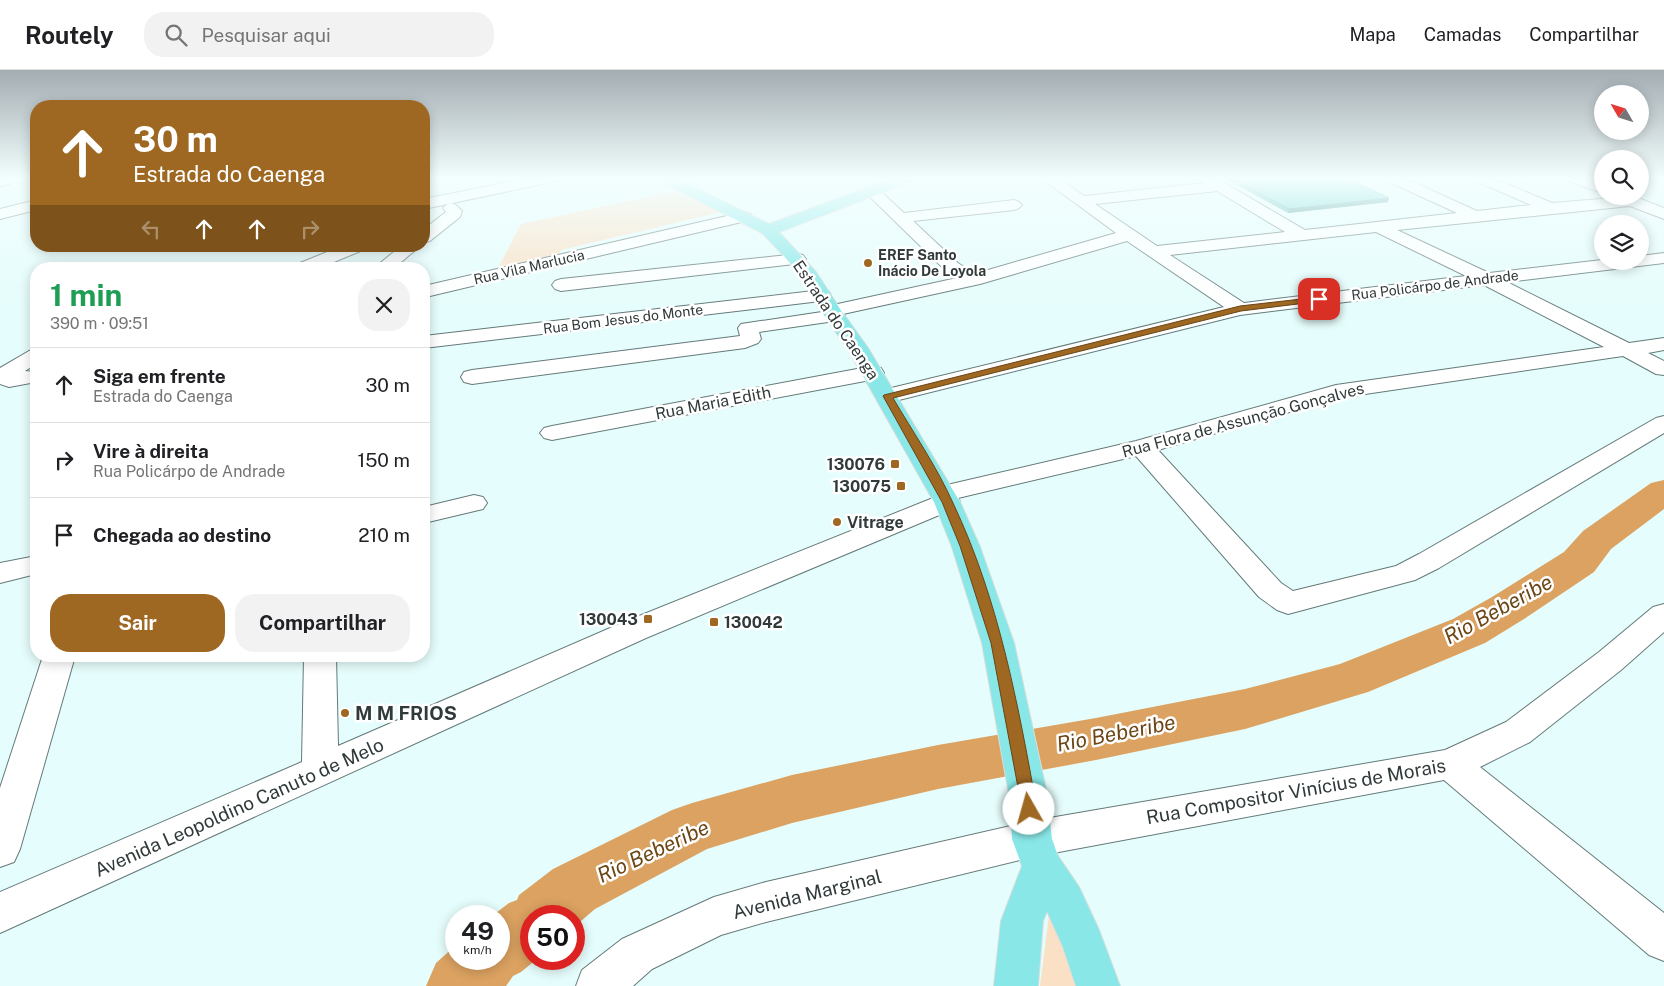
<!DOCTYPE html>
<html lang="pt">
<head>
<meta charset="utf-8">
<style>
	:root { --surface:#fff; --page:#f2f2f2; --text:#202124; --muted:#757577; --line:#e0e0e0; --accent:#9e6822 }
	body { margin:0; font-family:"Public Sans",sans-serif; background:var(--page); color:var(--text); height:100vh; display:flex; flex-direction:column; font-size:19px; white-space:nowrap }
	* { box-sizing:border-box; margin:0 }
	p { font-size:16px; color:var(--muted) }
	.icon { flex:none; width:28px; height:28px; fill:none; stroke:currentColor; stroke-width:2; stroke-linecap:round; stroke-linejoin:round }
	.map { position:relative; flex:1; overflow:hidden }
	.panel { position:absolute; left:30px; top:192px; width:400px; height:400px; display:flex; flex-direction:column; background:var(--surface); border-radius:20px; box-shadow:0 2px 12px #0003 }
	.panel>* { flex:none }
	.top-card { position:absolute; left:30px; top:30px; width:400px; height:152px; border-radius:20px; box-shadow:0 2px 12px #0003; background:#9e6822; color:#fff; overflow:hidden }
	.needle { width:32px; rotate:309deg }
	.controls { position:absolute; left:1594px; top:15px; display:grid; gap:10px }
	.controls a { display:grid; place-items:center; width:55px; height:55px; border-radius:50%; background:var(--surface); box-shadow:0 2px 12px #0003; font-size:25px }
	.speed { position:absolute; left:445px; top:835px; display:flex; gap:10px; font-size:25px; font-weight:700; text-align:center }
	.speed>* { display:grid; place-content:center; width:65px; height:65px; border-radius:50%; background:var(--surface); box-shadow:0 2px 12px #0003; line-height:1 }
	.speed small { font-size:12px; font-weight:400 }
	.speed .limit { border:8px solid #d22; background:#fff; color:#111 }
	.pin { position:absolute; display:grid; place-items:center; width:42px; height:42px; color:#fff; margin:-21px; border-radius:10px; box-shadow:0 2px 8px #0006 }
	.me { position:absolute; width:55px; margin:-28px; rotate:353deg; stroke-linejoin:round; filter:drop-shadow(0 0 4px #0008) }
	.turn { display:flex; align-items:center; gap:18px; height:105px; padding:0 20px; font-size:22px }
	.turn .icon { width:65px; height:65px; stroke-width:2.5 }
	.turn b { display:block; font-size:35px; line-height:42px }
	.lanes { display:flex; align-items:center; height:48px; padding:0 20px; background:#0003; justify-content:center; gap:25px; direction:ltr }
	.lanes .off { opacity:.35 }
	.round { display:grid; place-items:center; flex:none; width:52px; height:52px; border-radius:20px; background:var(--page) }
	.headline { display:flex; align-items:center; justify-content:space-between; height:85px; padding:0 20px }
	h1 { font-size:30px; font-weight:700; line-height:38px; color:#1e9e55 }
	.action { display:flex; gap:10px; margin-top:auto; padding:10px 20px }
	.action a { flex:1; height:58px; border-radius:20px; background:var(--accent); color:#fff; font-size:20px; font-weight:700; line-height:58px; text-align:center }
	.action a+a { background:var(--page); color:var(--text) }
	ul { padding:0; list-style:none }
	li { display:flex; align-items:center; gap:15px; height:75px; padding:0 20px; border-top:1px solid var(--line) }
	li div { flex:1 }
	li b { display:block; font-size:19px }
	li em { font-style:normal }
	header { display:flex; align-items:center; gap:30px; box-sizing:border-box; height:70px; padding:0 25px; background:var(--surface); border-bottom:1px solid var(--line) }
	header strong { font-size:24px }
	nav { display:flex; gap:28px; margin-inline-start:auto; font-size:18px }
	.search { width:350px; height:45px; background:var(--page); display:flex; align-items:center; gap:12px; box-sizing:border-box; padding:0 18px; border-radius:20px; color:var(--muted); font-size:19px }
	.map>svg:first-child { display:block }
	.green { fill:#fae1c5 }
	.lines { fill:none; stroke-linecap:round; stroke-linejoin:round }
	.river { fill:#dba261; fill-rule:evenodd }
	.minor-casing { stroke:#647a79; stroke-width:2 }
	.major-casing { stroke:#dadcdc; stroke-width:2 }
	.minor { fill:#fff; fill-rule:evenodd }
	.major { fill:#89e8e7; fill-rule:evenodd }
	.wall { fill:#4db3b2 }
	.shaded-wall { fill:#3f9291 }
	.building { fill:#5ad0cf; stroke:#3f9291 }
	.route { fill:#9e6822; stroke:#674416 }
	.poi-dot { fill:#9e6822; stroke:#fff; stroke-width:2 }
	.labels { text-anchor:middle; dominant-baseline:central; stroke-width:5; stroke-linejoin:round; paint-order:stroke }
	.far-poi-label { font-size:14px; font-weight:bold; fill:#313a3a; stroke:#fff; text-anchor:start }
	.far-street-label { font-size:14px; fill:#313a3a; stroke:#fff }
	.street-label { font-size:16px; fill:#313a3a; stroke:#fff }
	.poi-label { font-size:16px; font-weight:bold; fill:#313a3a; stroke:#fff; text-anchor:end }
	.near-poi-label { font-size:19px; font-weight:bold; fill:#313a3a; stroke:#fff; text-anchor:start }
	.near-street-label { font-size:19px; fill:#313a3a; stroke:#fff }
	.near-water-label { font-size:21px; font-style:italic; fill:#6c4615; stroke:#fff }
</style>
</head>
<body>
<header>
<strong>Routely</strong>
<div class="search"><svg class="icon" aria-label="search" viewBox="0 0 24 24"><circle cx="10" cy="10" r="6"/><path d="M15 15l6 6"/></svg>Pesquisar aqui</div>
<nav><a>Mapa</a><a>Camadas</a><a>Compartilhar</a></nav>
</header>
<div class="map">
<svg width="1664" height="916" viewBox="0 0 1664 916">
	<rect width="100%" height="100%" fill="#e5fdfc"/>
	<!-- green -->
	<g class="green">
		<path d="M680,120L721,142L561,180L558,188L496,202L521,154Z"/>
		<path d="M1050,837L1085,916H1040Z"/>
	</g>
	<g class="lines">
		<!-- river -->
		<path class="river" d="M1664,410V439L1611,479L1594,502L1524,549L1485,573L1368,622L1245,659L1096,690L938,719L792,753L707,779L595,839L574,857V846H531V889H537L521,902L513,906L506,916H426L436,893L456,875V889H499V846H492L509,833L517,830L519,825L553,799L672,740L692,733L792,705L938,675L1096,648L1245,619L1340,594L1453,549L1492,527L1564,482L1583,461L1651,413Z"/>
		<defs>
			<g id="minor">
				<path d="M0,108H24L22,111L0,116Z"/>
				<path d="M530,108H559L557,111L552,112L424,139V129Z"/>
				<path d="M1041,108H1058L1084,126L1205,113L1199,108H1216L1305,160L1457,143L1387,111L1385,108H1404L1477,141L1531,135L1476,111L1474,108H1493L1552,133L1613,128L1612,126H1633L1664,138V149L1630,136L1397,160L1489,203L1602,190V191H1640V186L1664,183V193L1507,212L1629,273L1664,268V280L1648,283L1664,291V305L1656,304L1623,286L1338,328L1158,380L1281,513L1293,521L1396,496L1419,484L1656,348L1664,346V363L1439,498L1415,510L1288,544L1277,540L1259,527L1136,386L958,428L960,432L956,438L646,568L0,863V822L302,692L304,586H336L338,676L624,552L933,428L930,424L934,418L1136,371L1336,315L1604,277L1484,215L1240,245L887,333L879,331L876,326L879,321L1224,237L1127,171L980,214L843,244L845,246L842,250L759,262L761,269L758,273L745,278L472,314L464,312L461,307L464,302L472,300L740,266L738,258L741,254L822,242L824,237L957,208L946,201L867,124L865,121L867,118H877L904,143L1014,130L1019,132L1022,135L1019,138L1014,140L913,151L958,193L974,204L1116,163ZM1217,121L1285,162L1157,176L1095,134ZM1376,162L1466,206L1244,233L1170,185Z"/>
				<path d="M1567,108H1587L1602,114V123L1569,111Z"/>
				<path d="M36,130V140L0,149V139Z"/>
				<path d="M451,133L456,135L462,141L460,147L430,171L424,172V159L446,142L443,138L446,135Z"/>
				<path d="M744,142L750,144L752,147L750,150L430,226L424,224V216Z"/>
				<path d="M342,176H365L363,180L317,199H292L295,195Z"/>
				<path d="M401,176H420L393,199H373Z"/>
				<path d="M797,184L803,185L806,189L803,193L561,221L555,219L552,215L555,211L561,209Z"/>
				<path d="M822,220L829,222L831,226L829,230L424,278V266Z"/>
				<path d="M36,279V294L25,301L36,302V312L9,317L0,314V298L29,281Z"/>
				<path d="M873,296L881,298L884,303L881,308L552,370L544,368L540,363L544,358L552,356Z"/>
				<path d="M474,425L483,427L487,433L483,439L424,453V437Z"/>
				<path d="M36,486V504L0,513V493Z"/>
				<path d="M1664,534V562L1621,600L1530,672L1480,697L1664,843V891L1649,885L1444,710L1032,787L766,852L721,865L652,899L633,916H576L582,900L622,869L714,827L766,812L1032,751L1445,680L1506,652L1599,582L1653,537Z"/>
				<path d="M43,586H75L20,779L14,792L0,797V718Z"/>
			</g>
			<path id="major" d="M658,108H676L769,154L894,108H915L913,111L779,162L816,202L840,239L868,278L960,432L980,477L1014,573L1047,724L1052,769L1058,786L1079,817L1099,860L1120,916H1076L1063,877L1047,841L1043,851L1038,916H994L1001,851L1022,796L1012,769L1009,724L982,573L952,477L934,432L848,279L821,241L802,208L784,186L762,163L660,111Z"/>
		</defs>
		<!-- minor casing -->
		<use href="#minor" class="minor-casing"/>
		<!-- major casing -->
		<use href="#major" class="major-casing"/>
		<!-- minor -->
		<use href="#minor" class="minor"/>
		<!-- major -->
		<use href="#major" class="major"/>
	</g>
	<!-- wall -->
	<path class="wall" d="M1224,108H1346L1388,132L1288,143Z"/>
	<!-- shaded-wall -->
	<path class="shaded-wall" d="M1389,128L1388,132L1288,143L1289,139Z"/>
	<!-- building -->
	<path class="building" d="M1232,108H1346L1389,128L1289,139Z"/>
	<!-- sky -->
	<linearGradient id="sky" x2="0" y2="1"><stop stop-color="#a3adb2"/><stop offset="0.46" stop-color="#f3fefe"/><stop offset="1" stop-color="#f3fefe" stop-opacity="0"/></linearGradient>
	<rect width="1664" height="236" fill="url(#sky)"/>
	<!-- route -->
	<path class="route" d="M1319,227L1323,229L1322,231L1241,241L893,328C913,362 937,397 953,433C999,530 1018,634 1037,739L1035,744L1029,746L1023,744L991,573L960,476L942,432L883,326L884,325L1240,236Z"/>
	<!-- markers -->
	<g class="poi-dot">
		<circle cx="868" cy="193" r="5"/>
		<rect x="890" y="389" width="10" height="10" rx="2.5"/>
		<rect x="896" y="411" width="10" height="10" rx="2.5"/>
		<circle cx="837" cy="452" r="5"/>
		<rect x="643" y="544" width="10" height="10" rx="2.5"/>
		<rect x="709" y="547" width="10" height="10" rx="2.5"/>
		<circle cx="345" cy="643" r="5"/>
	</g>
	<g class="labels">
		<!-- far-poi labels -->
		<g class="far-poi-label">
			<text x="878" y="185">EREF Santo<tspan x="878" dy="16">Inácio De Loyola</tspan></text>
		</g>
		<!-- far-street labels -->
		<g class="far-street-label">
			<text transform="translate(529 197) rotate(-13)">Rua Vila Marlucia</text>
			<text transform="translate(1435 215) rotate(-7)">Rua Policárpo de Andrade</text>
			<text transform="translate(623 249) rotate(-7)">Rua Bom Jesus do Monte</text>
		</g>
		<!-- street labels -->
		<g class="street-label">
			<text transform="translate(836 250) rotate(56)">Estrada do Caenga</text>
			<text transform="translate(713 333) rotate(-11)">Rua Maria Edith</text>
			<text transform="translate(1243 350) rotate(-15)">Rua Flora de Assunção Gonçalves</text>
		</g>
		<!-- poi labels -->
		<g class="poi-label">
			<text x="885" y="394">130076</text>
			<text x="891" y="416">130075</text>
			<text x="847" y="452" text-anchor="start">Vitrage</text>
			<text x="638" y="549">130043</text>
			<text x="724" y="552" text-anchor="start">130042</text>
		</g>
		<!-- near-poi labels -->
		<g class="near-poi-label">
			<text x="355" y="643">M M FRIOS</text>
		</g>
		<!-- near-street labels -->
		<g class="near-street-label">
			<text transform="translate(1296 721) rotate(-10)">Rua Compositor Vinícius de Morais</text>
			<text transform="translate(239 737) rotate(-24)">Avenida Leopoldino Canuto de Melo</text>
			<text transform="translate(807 824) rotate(-14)">Avenida Marginal</text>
		</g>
		<!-- near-water labels -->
		<g class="near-water-label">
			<text transform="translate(1498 539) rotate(-29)">Rio Beberibe</text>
			<text transform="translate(1116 663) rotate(-11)">Rio Beberibe</text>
			<text transform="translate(653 781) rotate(-25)">Rio Beberibe</text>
		</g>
	</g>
</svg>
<div class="controls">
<a><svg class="needle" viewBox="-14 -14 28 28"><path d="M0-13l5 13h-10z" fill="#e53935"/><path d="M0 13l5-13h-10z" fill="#757577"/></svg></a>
<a><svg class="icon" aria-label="search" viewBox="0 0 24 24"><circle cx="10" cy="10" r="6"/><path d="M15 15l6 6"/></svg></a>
<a><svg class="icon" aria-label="layers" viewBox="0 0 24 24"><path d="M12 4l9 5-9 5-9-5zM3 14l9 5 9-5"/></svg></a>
</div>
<div class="speed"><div>49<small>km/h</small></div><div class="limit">50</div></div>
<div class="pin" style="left:1319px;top:229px;background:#d93025"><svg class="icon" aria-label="arrive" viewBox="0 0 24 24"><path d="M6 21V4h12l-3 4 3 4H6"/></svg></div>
<svg class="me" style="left:1029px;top:739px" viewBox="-20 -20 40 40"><circle r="19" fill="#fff"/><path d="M0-13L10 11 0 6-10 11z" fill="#9e6822"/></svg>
<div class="top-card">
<div class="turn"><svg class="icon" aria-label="ahead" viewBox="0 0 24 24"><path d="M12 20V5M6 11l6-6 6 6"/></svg><div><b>30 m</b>Estrada do Caenga</div></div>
<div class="lanes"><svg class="icon off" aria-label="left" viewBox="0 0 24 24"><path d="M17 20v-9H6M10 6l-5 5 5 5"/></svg><svg class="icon" aria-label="ahead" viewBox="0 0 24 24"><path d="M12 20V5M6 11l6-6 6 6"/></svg><svg class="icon" aria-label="ahead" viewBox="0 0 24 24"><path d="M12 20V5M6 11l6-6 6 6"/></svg><svg class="icon off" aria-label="right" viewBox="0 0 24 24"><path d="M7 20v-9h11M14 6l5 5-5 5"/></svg></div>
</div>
<section class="panel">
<div class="headline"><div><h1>1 min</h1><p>390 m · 09:51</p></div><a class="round"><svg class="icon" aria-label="close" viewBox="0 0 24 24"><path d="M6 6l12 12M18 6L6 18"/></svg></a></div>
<ul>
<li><svg class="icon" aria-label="ahead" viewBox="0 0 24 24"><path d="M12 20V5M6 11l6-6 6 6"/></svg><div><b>Siga em frente</b><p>Estrada do Caenga</p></div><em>30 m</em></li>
<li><svg class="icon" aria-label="right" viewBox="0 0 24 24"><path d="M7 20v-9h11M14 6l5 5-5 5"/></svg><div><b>Vire à direita</b><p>Rua Policárpo de Andrade</p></div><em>150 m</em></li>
<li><svg class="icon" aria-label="arrive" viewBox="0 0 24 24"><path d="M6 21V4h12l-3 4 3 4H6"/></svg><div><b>Chegada ao destino</b></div><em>210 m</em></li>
</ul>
<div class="action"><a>Sair</a><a>Compartilhar</a></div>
</section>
</div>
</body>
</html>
